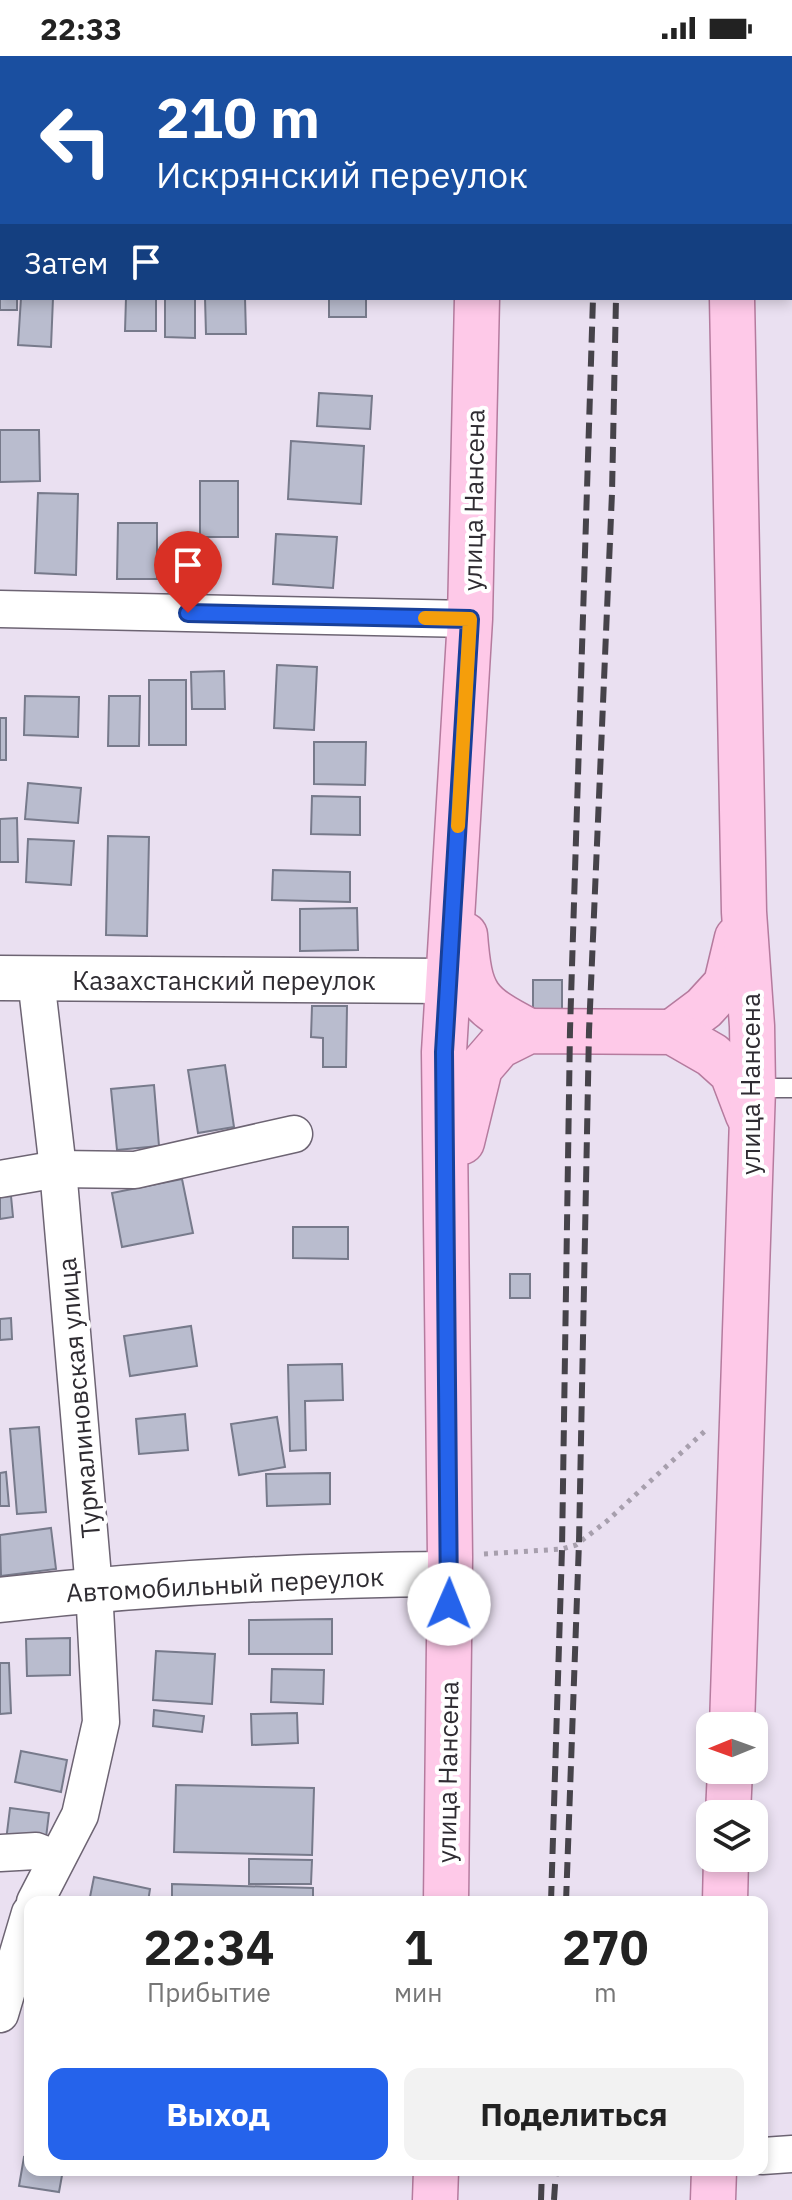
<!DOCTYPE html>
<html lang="ru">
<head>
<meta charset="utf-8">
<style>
	:root { --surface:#fff; --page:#f2f2f2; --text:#222; --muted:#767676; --accent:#2563eb }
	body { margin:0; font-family:"IBM Plex Sans",sans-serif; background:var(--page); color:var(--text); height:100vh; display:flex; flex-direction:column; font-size:30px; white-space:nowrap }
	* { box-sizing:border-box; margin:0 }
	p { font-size:26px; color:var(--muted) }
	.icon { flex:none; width:44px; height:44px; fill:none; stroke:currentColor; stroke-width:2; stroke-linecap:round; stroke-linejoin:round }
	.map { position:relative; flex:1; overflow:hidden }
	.sheet { position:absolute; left:24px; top:1840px; width:744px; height:280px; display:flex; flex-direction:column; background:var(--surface); border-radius:16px; box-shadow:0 4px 12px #0003 }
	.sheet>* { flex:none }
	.hud { position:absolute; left:0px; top:0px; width:792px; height:244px; box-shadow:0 4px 12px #0003; background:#1a4fa0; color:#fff; overflow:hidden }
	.needle { width:52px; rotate:269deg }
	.controls { position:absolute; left:696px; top:1656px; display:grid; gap:16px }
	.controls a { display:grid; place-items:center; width:72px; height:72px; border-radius:16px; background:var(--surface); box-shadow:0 4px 12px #0003; font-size:40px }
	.pin { position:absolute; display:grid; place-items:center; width:68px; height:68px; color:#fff; margin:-82px -34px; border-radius:50% 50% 50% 0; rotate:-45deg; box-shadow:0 0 8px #0007 }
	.pin .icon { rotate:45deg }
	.me { position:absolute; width:88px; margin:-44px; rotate:1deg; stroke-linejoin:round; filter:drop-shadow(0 0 6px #0008) }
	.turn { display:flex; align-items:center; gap:28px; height:168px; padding:0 24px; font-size:36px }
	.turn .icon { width:104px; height:104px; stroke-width:2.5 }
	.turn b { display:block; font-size:56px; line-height:68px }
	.then { display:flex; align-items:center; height:76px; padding:0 24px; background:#0003; gap:16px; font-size:30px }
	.eta { display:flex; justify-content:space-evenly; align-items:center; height:136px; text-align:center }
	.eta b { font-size:48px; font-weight:700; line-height:56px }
	.primary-button { display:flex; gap:16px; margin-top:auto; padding:16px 24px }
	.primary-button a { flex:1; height:92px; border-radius:16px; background:var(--accent); color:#fff; font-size:32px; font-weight:700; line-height:92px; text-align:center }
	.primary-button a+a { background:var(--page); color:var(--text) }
	.status { display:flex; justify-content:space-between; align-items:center; height:56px; padding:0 40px; background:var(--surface); direction:ltr }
	.status svg { height:22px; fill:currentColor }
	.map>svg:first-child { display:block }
	.building { fill:#b9bcce; stroke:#777a8b; stroke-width:2 }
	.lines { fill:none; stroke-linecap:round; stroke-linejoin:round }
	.lane-casing { stroke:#6d6473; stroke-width:21 }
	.street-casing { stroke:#6d6473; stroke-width:39 }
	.secondary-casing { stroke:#6d6473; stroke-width:47 }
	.primary-casing { stroke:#b57b9e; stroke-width:47 }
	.path { stroke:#a79fad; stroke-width:5; stroke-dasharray:4 6; stroke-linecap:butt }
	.lane { stroke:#fff; stroke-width:18 }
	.street { stroke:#fff; stroke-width:36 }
	.secondary { stroke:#fff; stroke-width:44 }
	.primary { stroke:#fec9e8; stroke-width:44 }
	.rail { stroke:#46434a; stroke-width:6; stroke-dasharray:16 8; stroke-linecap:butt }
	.route-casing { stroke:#184099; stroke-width:20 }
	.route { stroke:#2563eb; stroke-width:14 }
	.slow { stroke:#f59e0b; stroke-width:14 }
	.labels { text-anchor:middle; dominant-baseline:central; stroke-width:8; stroke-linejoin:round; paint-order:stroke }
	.street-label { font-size:26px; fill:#2f2c32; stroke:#fff }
</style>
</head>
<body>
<div class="status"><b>22:33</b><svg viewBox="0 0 49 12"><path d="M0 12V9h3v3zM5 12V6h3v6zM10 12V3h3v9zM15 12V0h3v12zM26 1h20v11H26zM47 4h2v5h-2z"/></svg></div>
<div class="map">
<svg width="792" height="2144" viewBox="0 0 792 2144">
	<rect width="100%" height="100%" fill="#eae0f1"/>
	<!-- building -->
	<g class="building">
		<path d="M0,218L2,242H17V254H0Z"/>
		<path d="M21,242H53L51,291L18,289Z"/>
		<path d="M126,242H156V275H125Z"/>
		<path d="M165,242H195V282L165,281Z"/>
		<path d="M205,242H245L246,278H206Z"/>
		<rect x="329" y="242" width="37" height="19"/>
		<path d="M319,337L372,340L370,373L317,370Z"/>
		<path d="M0,374H39L40,425L0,426Z"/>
		<path d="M291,385L364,390L361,448L288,443Z"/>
		<rect x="200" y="425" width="38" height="56"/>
		<path d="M38,437L78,438L76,519L35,517Z"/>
		<path d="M118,467H157V523H117Z"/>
		<path d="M276,478L337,481L333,532L273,528Z"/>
		<path d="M277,609L317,611L314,674L274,672Z"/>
		<path d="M224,615L225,653H192L191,616Z"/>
		<rect x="149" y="624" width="37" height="65"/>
		<path d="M25,640L79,641L78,681L24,679Z"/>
		<path d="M109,640H140L139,690H108Z"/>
		<rect x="0" y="662" width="6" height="42"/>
		<path d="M314,686H366L365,729L314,728Z"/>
		<path d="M28,727L81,732L78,767L25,763Z"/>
		<path d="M312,740L360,741V779L311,778Z"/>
		<path d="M17,762L18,806H0V763Z"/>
		<path d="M108,780L149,781L147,880L106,879Z"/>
		<path d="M28,783L74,785L71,829L26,826Z"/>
		<path d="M273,814L350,816V846L272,844Z"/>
		<path d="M357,852L358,894L300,895V853Z"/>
		<rect x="533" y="924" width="29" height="31"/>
		<path d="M312,950H347L346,1011H323V982L311,981Z"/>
		<path d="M225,1009L234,1071L198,1077L188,1014Z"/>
		<path d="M154,1029L159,1090L117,1094L111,1033Z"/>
		<path d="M182,1123L193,1177L122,1191L112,1137Z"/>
		<path d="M11,1140L13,1161L0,1163V1141Z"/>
		<path d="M293,1171H348V1203L293,1202Z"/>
		<rect x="510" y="1218" width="20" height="24"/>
		<path d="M11,1262L12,1283L0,1284V1263Z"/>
		<path d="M191,1270L197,1310L130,1320L124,1280Z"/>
		<path d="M342,1308L343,1344L305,1345L306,1394L290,1395L288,1309Z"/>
		<path d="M185,1358L188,1394L139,1398L136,1363Z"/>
		<path d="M277,1361L285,1411L239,1419L231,1368Z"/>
		<path d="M39,1371L46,1456L17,1458L10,1373Z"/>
		<path d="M6,1416L9,1450H0V1417Z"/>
		<path d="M330,1417V1448L267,1450L266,1418Z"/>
		<path d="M51,1472L56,1513L1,1520L0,1479Z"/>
		<path d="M332,1563V1598H249V1564Z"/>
		<path d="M70,1582V1619L27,1620L26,1583Z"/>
		<path d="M156,1595L215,1598L212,1648L153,1644Z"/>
		<path d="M0,1607H9L11,1657L0,1658Z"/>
		<path d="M272,1613L324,1614L323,1648L271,1646Z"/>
		<path d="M154,1654L204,1660L202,1676L153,1670Z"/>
		<path d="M297,1657L298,1687L252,1689L251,1658Z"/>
		<path d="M21,1695L67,1704L61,1736L15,1726Z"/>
		<path d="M176,1729L314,1732L312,1799L174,1796Z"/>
		<path d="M10,1752L49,1757L45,1790L6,1785Z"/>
		<path d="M249,1803L312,1804L311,1828H249Z"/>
		<path d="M94,1821L150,1833L148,1846H89Z"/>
		<path d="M172,1828L313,1832V1846H172Z"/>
		<path d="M24,2101L30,2102V2114H63L59,2136L19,2130Z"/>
	</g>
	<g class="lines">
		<defs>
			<path id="lane" d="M753,1032H792"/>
			<g id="street">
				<path d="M0,185H2"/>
				<path d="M0,553L470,563"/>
				<path d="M0,1123L58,1113L135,1114L294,1078"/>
				<path d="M0,1797L36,1795L56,1803"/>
				<path d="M35,1846L80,1759L101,1666L94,1533L58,1113L36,923"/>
				<path d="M0,1958L30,1857"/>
				<path d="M762,2100L792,2098"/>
			</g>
			<g id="secondary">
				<path d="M0,922L448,925"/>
				<path d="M0,1544C149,1527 300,1519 450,1518"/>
			</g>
			<g id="primary">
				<path d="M727,0V2"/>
				<path d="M482,2V0"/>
				<path d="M465,879C470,940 475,947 529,975"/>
				<path d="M672,976L704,952L726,928L737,882"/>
				<path d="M462,1086L480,1012L499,990L529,975L672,976L712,999L732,1017L748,1059"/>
				<path d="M732,1670L753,1032L752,970L744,856L732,242"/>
				<path d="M728,1758L730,1714"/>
				<path d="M446,1846L450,1501L444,996L470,563L477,242"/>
				<path d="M725,1846L726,1802"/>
				<path d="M435,2144L436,2114"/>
				<path d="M713,2144L714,2114"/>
			</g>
		</defs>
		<!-- lane casing -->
		<use href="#lane" class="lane-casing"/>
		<!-- street casing -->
		<use href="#street" class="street-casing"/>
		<!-- secondary casing -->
		<use href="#secondary" class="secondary-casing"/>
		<!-- primary casing -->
		<use href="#primary" class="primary-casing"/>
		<!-- path -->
		<path class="path" d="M484,1498L562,1493L576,1489L607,1465L706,1374"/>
		<!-- lane -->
		<use href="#lane" class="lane"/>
		<!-- street -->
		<use href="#street" class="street"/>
		<!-- secondary -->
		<use href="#secondary" class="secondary"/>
		<!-- primary -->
		<use href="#primary" class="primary"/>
		<!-- rail -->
		<g class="rail">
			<path d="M600,2V0"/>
			<path d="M621,2V0"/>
			<path d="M551,1846L562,1493L570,974L593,242"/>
			<path d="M566,1846L579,1486L589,975L612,437L616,242"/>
			<path d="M541,2144L542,2114"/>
			<path d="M554,2144L556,2114"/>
		</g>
	</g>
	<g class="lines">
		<defs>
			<path id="route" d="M188,557L470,563L444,996L449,1548"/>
		</defs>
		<!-- route casing -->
		<use href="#route" class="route-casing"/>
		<!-- route -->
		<use href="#route" class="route"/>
		<!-- slow -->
		<path class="slow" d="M425,562L470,563L458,770"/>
	</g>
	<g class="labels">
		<!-- street labels -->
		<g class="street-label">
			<text transform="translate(473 444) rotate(-89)">улица Нансена</text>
			<text x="224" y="924">Казахстанский переулок</text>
			<text transform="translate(750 1028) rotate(-90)">улица Нансена</text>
			<text transform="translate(78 1342) rotate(-95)">Турмалиновская улица</text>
			<text transform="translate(225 1528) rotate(-3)">Автомобильный переулок</text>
			<text transform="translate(447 1716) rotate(-89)">улица Нансена</text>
		</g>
	</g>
</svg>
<div class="controls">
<a><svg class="needle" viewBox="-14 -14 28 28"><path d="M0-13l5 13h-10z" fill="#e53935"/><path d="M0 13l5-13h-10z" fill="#767676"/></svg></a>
<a><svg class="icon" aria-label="layers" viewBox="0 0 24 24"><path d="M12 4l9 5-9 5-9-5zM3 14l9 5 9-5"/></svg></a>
</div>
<div class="pin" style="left:188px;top:557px;background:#d93025"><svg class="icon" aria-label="arrive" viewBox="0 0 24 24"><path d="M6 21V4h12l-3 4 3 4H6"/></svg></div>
<svg class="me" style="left:449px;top:1548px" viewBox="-20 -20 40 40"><circle r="19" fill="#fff"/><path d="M0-13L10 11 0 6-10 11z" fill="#2563eb"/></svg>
<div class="hud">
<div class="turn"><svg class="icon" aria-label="left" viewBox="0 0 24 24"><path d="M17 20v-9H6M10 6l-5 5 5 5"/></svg><div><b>210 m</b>Искрянский переулок</div></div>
<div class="then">Затем<svg class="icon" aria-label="arrive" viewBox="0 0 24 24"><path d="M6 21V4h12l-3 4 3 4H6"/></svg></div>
</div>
<section class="sheet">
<div class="eta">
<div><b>22:34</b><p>Прибытие</p></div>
<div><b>1</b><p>мин</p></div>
<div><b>270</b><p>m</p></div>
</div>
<div class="primary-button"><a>Выход</a><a>Поделиться</a></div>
</section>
</div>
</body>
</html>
